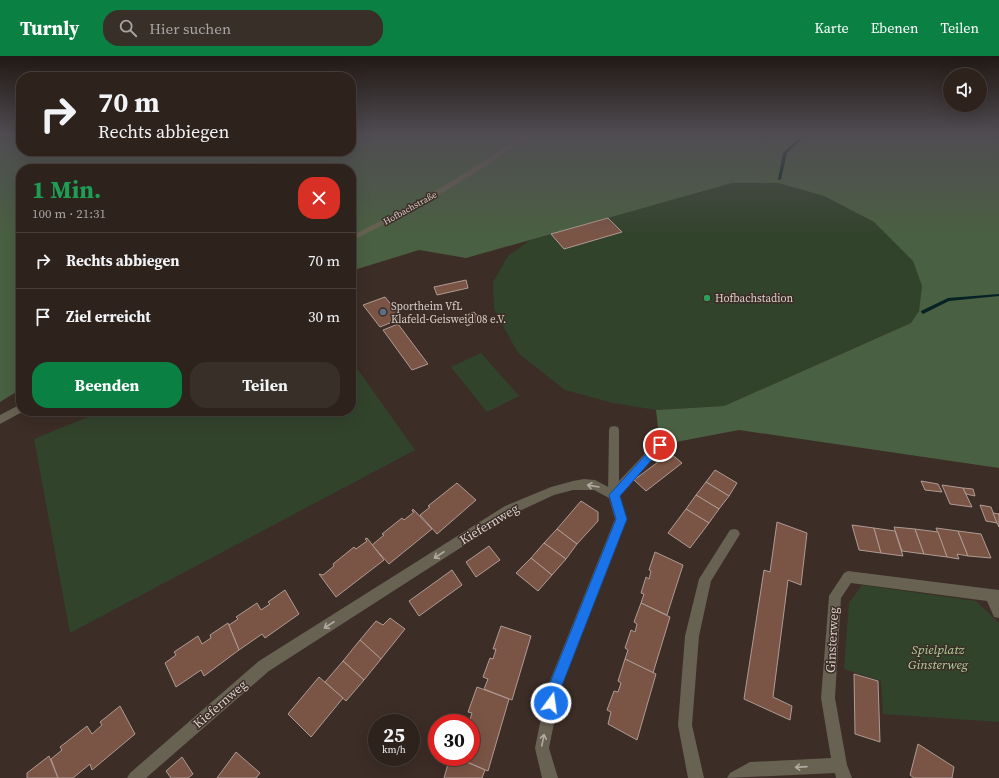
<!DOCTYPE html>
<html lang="de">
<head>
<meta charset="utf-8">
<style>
	:root { --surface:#2d221c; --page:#392f29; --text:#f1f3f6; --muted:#a7a4a3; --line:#483f3b; --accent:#0b8043 }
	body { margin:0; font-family:"Source Serif 4",serif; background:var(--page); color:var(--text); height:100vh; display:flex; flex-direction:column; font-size:15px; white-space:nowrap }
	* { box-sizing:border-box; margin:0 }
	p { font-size:13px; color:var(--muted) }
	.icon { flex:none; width:22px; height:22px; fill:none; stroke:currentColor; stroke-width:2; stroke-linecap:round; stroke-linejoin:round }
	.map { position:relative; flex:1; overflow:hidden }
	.side { position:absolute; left:16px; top:108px; width:340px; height:252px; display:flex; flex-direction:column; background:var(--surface); border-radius:16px; box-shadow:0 4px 16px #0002,0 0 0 1px var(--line) }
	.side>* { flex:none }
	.guide { position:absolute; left:16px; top:16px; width:340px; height:84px; border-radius:16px; box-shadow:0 4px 16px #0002,0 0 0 1px var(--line); background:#2d221c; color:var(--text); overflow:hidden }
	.fabs { position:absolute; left:943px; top:12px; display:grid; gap:8px }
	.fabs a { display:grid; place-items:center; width:44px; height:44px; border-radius:50%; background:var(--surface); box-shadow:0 4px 16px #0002,0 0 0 1px var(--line); font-size:20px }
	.speed { position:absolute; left:368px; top:658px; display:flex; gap:8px; font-size:20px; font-weight:700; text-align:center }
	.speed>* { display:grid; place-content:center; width:52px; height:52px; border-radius:50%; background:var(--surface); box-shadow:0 4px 16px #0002,0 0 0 1px var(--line); line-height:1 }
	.speed small { font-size:10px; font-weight:400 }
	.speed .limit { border:6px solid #d22; background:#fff; color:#111 }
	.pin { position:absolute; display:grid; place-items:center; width:34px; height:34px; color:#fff; margin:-17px; border:2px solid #fff; border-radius:50%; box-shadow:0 1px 4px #0007 }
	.me { position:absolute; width:44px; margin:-22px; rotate:14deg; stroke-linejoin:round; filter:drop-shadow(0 0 3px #0008) }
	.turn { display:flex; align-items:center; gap:14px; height:84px; padding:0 16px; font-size:18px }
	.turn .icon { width:52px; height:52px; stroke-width:2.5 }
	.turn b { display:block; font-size:28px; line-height:34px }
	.round { display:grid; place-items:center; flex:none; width:42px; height:42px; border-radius:16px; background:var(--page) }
	.headline { display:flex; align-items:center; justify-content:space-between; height:68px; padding:0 16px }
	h1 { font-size:24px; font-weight:700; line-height:30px; color:#1e9e55 }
	.action { display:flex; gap:8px; margin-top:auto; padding:8px 16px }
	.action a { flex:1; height:46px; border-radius:16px; background:var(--accent); color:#fff; font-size:16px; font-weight:700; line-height:46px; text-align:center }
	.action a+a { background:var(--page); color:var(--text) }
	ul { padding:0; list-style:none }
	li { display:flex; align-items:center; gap:12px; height:56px; padding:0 16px; border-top:1px solid var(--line) }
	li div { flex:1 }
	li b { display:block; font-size:15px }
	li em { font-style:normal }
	header { display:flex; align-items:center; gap:24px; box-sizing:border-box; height:56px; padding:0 20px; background:var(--accent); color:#fff }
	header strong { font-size:19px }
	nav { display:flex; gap:22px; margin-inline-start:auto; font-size:14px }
	.search { width:280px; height:36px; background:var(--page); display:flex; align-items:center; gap:10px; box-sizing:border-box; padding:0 14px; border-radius:16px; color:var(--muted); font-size:15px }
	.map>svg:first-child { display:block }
	.green { fill:#32432c }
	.forest { fill:#4a6042 }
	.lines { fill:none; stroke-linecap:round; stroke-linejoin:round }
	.stream { fill:#062225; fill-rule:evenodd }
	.building { fill:#7a5546; stroke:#af9b93 }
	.lane { fill:#686253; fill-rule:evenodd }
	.street { fill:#686253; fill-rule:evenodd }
	.oneway { stroke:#b2aaa1 }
	.route { fill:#1a73e8; stroke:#114b97 }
	.leisure-dot { fill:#2e9e5b; stroke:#3c2d26; stroke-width:1.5 }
	.service-dot { fill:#5c6f8a; stroke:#3c2d26; stroke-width:1.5 }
	.labels { text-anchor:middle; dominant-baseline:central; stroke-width:3; stroke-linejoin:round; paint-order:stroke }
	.far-street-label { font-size:9px; fill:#dad0cb; stroke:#3c2d26 }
	.poi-label { font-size:11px; fill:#dad0cb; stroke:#3c2d26; text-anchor:start }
	.near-street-label { font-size:13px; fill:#dad0cb; stroke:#3c2d26 }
	.near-park-label { font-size:13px; font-style:italic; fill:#acd49e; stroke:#3c2d26 }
</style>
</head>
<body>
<header>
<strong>Turnly</strong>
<div class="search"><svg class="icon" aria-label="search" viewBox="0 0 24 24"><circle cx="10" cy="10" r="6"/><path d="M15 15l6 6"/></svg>Hier suchen</div>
<nav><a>Karte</a><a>Ebenen</a><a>Teilen</a></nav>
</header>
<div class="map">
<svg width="999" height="722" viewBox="0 0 999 722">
	<rect width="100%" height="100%" fill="#3c2d26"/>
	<!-- green -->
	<g class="green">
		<path d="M732,127H778L824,140L874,166L913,205L922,230L919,255L911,267L724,350L656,354L613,347L565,334L518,297L494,253L493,226L508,200L530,184Z"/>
		<path d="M481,297L519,340L487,356L451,311Z"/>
		<path d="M351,304L415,394L70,577L34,383L102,355H351Z"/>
		<path d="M862,529L976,545L999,567V666L883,658L881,625L844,613L849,547Z"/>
	</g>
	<!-- forest -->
	<path class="forest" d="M0,78H21V95H351V78H999V412L739,374L660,389L656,354L724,350L911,267L919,255L922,230L913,205L874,166L824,140L778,127H732L466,202L419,194L351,215V113H21V333L0,346Z"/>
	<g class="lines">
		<!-- stream -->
		<g class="stream">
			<path d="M803,78H807L787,97L781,123L778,124L783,97Z"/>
			<path d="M999,238V240L949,245L923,258L921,256V255L948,242Z"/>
		</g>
	</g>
	<!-- building -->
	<g class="building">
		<path d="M608,162L622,176L564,193L551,178Z"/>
		<path d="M466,224L468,232L437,239L434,231Z"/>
		<path d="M385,241L402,262L380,271L363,249Z"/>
		<path d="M474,256L481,264L467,270L460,262Z"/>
		<path d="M398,268L428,308L412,314L383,274Z"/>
		<path d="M670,397L682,407L646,435L634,424Z"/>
		<path d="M715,414L737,427L729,440L706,426Z"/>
		<path d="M921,425L938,428L942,436L925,434Z"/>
		<path d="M706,426L729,440L719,453L696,439Z"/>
		<path d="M457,427L476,444L437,478L420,459L430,451L428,450Z"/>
		<path d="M942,429L963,432L972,451L950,448Z"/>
		<path d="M963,432L973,433L975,440L966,438Z"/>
		<path d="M696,439L719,453L709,467L686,453Z"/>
		<path d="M581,445L598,456V465L577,488L557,473Z"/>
		<path d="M980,449L991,451L997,467L986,465Z"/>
		<path d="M413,453L432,473L389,508L372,489L384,479L382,478L402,462L404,464L414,456L412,455Z"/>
		<path d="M686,453L709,467L690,492L668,477Z"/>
		<path d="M993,457L999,458V471L997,467Z"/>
		<path d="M777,466L807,477L801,529L788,524L773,641L792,650L790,664L744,643L764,514L770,516Z"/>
		<path d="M852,469L874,472L881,497L859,494Z"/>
		<path d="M894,471L915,473L924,498L902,495Z"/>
		<path d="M874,472L895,475L903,500L881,497Z"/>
		<path d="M936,472L958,475L968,500L957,498L959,503L947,501Z"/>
		<path d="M557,473L577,488L566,503L544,487Z"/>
		<path d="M915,473L938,476L947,501L924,498Z"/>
		<path d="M958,475L981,478L991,502L968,500Z"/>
		<path d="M367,482L384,504L336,541L319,518L323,519L334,510L333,508L354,491L356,493L367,485L365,483Z"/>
		<path d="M544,487L566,503L552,519L531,502Z"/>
		<path d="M489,490L500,504L476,521L466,506Z"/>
		<path d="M655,496L683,509L667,559L641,547L644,538L641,537L646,521L649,523L651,515L649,514Z"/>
		<path d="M531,502L552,519L538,535L516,517Z"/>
		<path d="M452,514L462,529L419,560L409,545Z"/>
		<path d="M285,534L299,558L265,582L262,578L239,594L229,569L238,563L236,561L257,547L261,554L270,548L268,546Z"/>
		<path d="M641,547L670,561L653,617L625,603L628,594L625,592L631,574L635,576L637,568L634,566Z"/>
		<path d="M390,562L405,573L381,603L360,584L376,565L383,569Z"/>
		<path d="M228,567L239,594L204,620L201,614L176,631L165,607L176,599L174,596L198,580L202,588L211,582L210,579Z"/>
		<path d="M501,570L531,580L512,644L484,633L488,623L483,621L490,602L493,603L496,593H493Z"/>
		<path d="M360,584L381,603L364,624L343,605Z"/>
		<path d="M625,603L656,618L637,684L608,668L611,656L607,654L614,635L618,636L621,627L618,625Z"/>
		<path d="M343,605L364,624L346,645L325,626Z"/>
		<path d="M854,618L878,625L880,686L855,678Z"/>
		<path d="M319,621L343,642L311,681L288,658Z"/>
		<path d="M477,631L509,643L488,715L458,702L459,701H471V667H469L472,657L468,656Z"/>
		<path d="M120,650L135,678L92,714L90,708L73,722H58L51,703L62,694L60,691L87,670L92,678L102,669L100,666Z"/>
		<path d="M918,688L954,711L952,722H914L910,719Z"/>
		<path d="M236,696L260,717L256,722H217Z"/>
		<path d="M49,700L58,722H27V717Z"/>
		<path d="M182,701L193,718L188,722H171L166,715Z"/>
		<path d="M450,701H455L485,714L482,722H444Z"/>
	</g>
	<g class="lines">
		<!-- lane -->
		<g class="lane">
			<path d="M614,370L618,371L619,374V425L656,386L660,385L664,386L665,389L618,442L614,444L610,442L608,439L609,374L610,371Z"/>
			<path d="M734,473L738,474L740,478L711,525L699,580L692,669L704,722H688L678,669L685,580L699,523L730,474Z"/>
		</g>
		<!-- street -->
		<g class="street">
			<path d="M524,78H531L488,109L444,136L399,161L351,185V180C411,150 469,117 524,78Z"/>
			<path d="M21,348V355H24L0,368V359Z"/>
			<path d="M584,423L595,424L618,436L627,463L561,632L549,692L558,722H542L535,692L547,632L615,463L609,442L594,434H573L554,439L513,458L269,615L146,722H127L130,717L259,605L505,450L551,431L573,425Z"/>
			<path d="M848,515L999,534V562L994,561L987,545L851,527L841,542L835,642L847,709L852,722H836L835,717L727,722L730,717L750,706L831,702L821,642L829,540L844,517Z"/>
		</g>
	</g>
	<!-- one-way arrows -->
	<defs><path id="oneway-shaft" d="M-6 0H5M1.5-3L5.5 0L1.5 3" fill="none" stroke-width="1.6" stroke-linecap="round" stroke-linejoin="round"/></defs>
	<g class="oneway">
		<use href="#oneway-shaft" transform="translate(593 430) rotate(-170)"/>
		<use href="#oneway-shaft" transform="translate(439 499) rotate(147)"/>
		<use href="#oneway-shaft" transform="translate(329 569) rotate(147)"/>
		<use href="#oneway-shaft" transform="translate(543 684) rotate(-78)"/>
		<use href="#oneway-shaft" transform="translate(801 711) rotate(176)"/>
	</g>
	<!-- sky -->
	<linearGradient id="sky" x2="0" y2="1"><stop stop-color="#211915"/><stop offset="0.44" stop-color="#504c52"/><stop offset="1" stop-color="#504c52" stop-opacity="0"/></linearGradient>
	<rect width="999" height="179" fill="url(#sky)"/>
	<!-- route -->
	<path class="route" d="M660,385L663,386L665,389L663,391L620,440L627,463L561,632L556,652L551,653L547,652L545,647L548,632L616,463L609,439L657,386Z"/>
	<!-- markers -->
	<circle class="leisure-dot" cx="707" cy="242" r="4"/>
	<circle class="service-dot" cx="383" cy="256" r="4"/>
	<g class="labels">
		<!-- far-street labels -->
		<g class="far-street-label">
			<text transform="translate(410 152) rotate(-29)">Hofbachstraße</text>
		</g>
		<!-- poi labels -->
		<g class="poi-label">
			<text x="715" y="242">Hofbachstadion</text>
			<text x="391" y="250">Sportheim VfL<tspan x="391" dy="13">Klafeld-Geisweid 08 e.V.</tspan></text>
		</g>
		<!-- near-street labels -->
		<g class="near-street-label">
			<text transform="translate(489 468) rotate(-31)">Kiefernweg</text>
			<text transform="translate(832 584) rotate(-87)">Ginsterweg</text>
			<text transform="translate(220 648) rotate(-41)">Kiefernweg</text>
		</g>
		<!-- near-park labels -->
		<g class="near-park-label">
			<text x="938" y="593">Spielplatz<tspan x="938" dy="15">Ginsterweg</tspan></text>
		</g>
	</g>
</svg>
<div class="fabs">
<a><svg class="icon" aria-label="sound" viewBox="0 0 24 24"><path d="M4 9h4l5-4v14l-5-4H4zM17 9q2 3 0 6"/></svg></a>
</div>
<div class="speed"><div>25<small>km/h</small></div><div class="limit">30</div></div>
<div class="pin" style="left:660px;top:389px;background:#d93025"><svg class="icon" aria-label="arrive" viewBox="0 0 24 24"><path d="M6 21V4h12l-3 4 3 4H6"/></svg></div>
<svg class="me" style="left:551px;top:647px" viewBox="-20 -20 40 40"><circle r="17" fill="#1a73e8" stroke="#fff" stroke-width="3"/><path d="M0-11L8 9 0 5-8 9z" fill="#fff"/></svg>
<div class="guide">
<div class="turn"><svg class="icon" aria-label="right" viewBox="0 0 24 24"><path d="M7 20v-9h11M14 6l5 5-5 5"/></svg><div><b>70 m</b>Rechts abbiegen</div></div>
</div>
<section class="side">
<div class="headline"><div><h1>1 Min.</h1><p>100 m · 21:31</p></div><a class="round" style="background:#d93025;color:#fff"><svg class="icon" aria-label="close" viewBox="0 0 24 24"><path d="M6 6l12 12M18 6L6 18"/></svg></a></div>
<ul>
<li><svg class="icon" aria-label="right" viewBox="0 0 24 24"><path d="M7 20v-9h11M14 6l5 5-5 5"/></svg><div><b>Rechts abbiegen</b></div><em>70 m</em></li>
<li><svg class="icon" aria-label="arrive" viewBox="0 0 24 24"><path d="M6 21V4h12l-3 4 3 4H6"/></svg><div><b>Ziel erreicht</b></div><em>30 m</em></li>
</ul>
<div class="action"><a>Beenden</a><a>Teilen</a></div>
</section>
</div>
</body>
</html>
